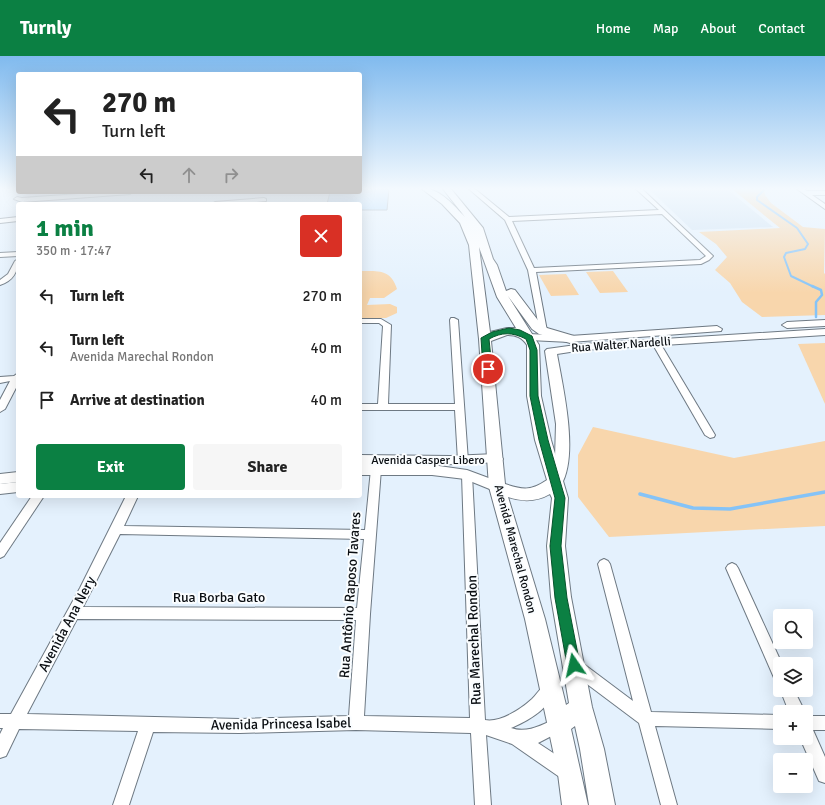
<!DOCTYPE html>
<html lang="en">
<head>
<meta charset="utf-8">
<style>
	:root { --surface:#fff; --page:#f6f6f6; --text:#222; --muted:#767676; --accent:#0b8043 }
	body { margin:0; font-family:Signika,sans-serif; background:var(--page); color:var(--text); height:100vh; display:flex; flex-direction:column; font-size:15px; white-space:nowrap }
	* { box-sizing:border-box; margin:0 }
	p { font-size:13px; color:var(--muted) }
	.icon { flex:none; width:22px; height:22px; fill:none; stroke:currentColor; stroke-width:2; stroke-linecap:round; stroke-linejoin:round }
	.map { position:relative; flex:1; overflow:hidden }
	.side { position:absolute; left:16px; top:146px; width:346px; height:296px; display:flex; flex-direction:column; background:var(--surface); border-radius:4px; box-shadow:0 4px 16px #0002 }
	.side>* { flex:none }
	.banner { position:absolute; left:16px; top:16px; width:346px; height:122px; border-radius:4px; box-shadow:0 4px 16px #0002; background:#fff; color:var(--text); overflow:hidden }
	.tools { position:absolute; left:773px; top:553px; display:grid; gap:8px }
	.tools a { display:grid; place-items:center; width:40px; height:40px; border-radius:4px; background:var(--surface); box-shadow:0 4px 16px #0002; font-size:20px }
	.pin { position:absolute; display:grid; place-items:center; width:34px; height:34px; color:#fff; margin:-17px; border:2px solid #fff; border-radius:50%; box-shadow:0 1px 4px #0007 }
	.me { position:absolute; width:44px; margin:-22px; rotate:349deg; stroke-linejoin:round; filter:drop-shadow(0 0 3px #0008) }
	.turn { display:flex; align-items:center; gap:14px; height:84px; padding:0 20px; font-size:18px }
	.turn .icon { width:52px; height:52px; stroke-width:2.5 }
	.turn b { display:block; font-size:28px; line-height:34px }
	.lanes { display:flex; align-items:center; height:38px; padding:0 20px; background:#0003; justify-content:center; gap:20px; direction:ltr }
	.lanes .off { opacity:.35 }
	.round { display:grid; place-items:center; flex:none; width:42px; height:42px; border-radius:4px; background:var(--page) }
	.headline { display:flex; align-items:center; justify-content:space-between; height:68px; padding:0 20px }
	h1 { font-size:24px; font-weight:800; line-height:30px; color:var(--accent) }
	.button { display:flex; gap:8px; margin-top:auto; padding:8px 20px }
	.button a { flex:1; height:46px; border-radius:4px; background:var(--accent); color:#fff; font-size:16px; font-weight:800; line-height:46px; text-align:center }
	.button a+a { background:var(--page); color:var(--text) }
	ul { padding:0; list-style:none }
	li { display:flex; align-items:center; gap:12px; height:52px; padding:0 20px }
	li div { flex:1 }
	li b { display:block; font-size:15px }
	li em { font-style:normal }
	header { display:flex; align-items:center; gap:24px; box-sizing:border-box; height:56px; padding:0 20px; background:var(--accent); color:#fff }
	header strong { font-size:19px }
	nav { display:flex; gap:22px; margin-inline-start:auto; font-size:14px }
	.map>svg:first-child { display:block }
	.built { fill:#cfe2f3 }
	.green { fill:#f8d6ac }
	.lines { fill:none; stroke-linecap:round; stroke-linejoin:round }
	.stream-far2 { stroke:#85c3f7; stroke-width:2 }
	.stream-far1 { stroke:#85c3f7; stroke-width:2.5 }
	.stream { stroke:#85c3f7; stroke-width:3.5 }
	.building { fill:#a7d5fd; stroke:#8c98a3 }
	.minor-casing { stroke:#6e7983; stroke-width:2 }
	.tertiary-casing { stroke:#6e7983; stroke-width:2 }
	.secondary-casing { stroke:#6e7983; stroke-width:2 }
	.minor { fill:#fff; fill-rule:evenodd }
	.tertiary { fill:#fff; fill-rule:evenodd }
	.secondary { fill:#fff; fill-rule:evenodd }
	.route { fill:#0b8043; stroke:#07532c }
	.labels { text-anchor:middle; dominant-baseline:central; stroke-width:4; stroke-linejoin:round; paint-order:stroke }
	.street-label { font-size:12px; fill:#0a0e12; stroke:#fafdff }
	.near-street-label { font-size:14px; fill:#0a0e12; stroke:#fafdff }
</style>
</head>
<body>
<header>
<strong>Turnly</strong>
<nav><a>Home</a><a>Map</a><a>About</a><a>Contact</a></nav>
</header>
<div class="map">
<svg width="825" height="749" viewBox="0 0 825 749">
	<rect width="100%" height="100%" fill="#e4f1fd"/>
	<!-- built -->
	<path class="built" d="M649,133H727L773,171L692,174Z"/>
	<!-- green -->
	<g class="green">
		<path d="M732,133H764L765,139L771,147L803,171L825,173L824,217L825,218V259L762,261L742,246L730,227L715,214L727,201L716,188L699,176L780,172Z"/>
		<path d="M360,215C378,215 391,213 397,233L384,242H370L367,249L390,248L397,251V257L386,262H360Z"/>
		<path d="M613,215L628,236L600,237L586,216Z"/>
		<path d="M566,218L579,239L551,240L539,219Z"/>
		<path d="M825,287V348L798,288Z"/>
		<path d="M593,371L734,402L825,385V470L609,481L578,441V399Z"/>
	</g>
	<g class="lines">
		<!-- stream-far2 -->
		<path class="stream-far2" d="M763,133L764,134L757,141V144L797,172L808,188L805,193L786,197L784,201L791,220L814,231"/>
		<!-- stream-far1 -->
		<path class="stream-far1" d="M812,230L821,234L822,239L816,246V261"/>
		<!-- stream -->
		<path class="stream" d="M640,438L693,452L730,453L825,436"/>
	</g>
	<!-- building -->
	<path class="building" d="M360,133H389L387,154H360V148H327L330,136H360Z"/>
	<g class="lines">
		<defs>
			<g id="minor">
				<path d="M469,133H475L509,161L659,154L636,133H642L713,200L709,204L701,208L536,216L547,275L546,277H540L528,214L505,164ZM662,158L706,200L700,204L534,212L512,165Z"/>
				<path d="M797,133H803L807,135H825V139H812L825,148V153Z"/>
				<path d="M107,136H133L130,138L22,146L14,143L17,141L22,142Z"/>
				<path d="M264,142L266,143V145L237,148H212L215,146Z"/>
				<path d="M18,161V165L0,167V163Z"/>
				<path d="M18,196V200L0,201V197Z"/>
				<path d="M18,203C18,216 13,225 0,229V224L8,218L15,205Z"/>
				<path d="M451,262H454L458,264L468,405L467,407H459L458,405L455,354H360V348H378L383,270L379,267H360V263H381L391,269L388,348H455L450,264Z"/>
				<path d="M656,284L660,287L715,379L714,381L710,382L705,379L652,287Z"/>
				<path d="M18,317V328L5,353L0,356V344L10,325L0,327V321L14,320Z"/>
				<path d="M376,409L380,410L381,413L370,558L364,660L470,662L462,419L463,416H471L472,419L485,664C500,667 521,653 532,643C538,637 542,629 550,626L555,628L557,633C549,652 530,664 511,672C528,678 543,668 558,662L563,664L566,669L563,674L538,687L573,710L575,716L573,722L567,724L561,722L512,688L486,679L491,749H475L471,677L356,674L240,677L153,676L129,749H113L138,675L19,673L6,700L0,702V678L3,672H0V658H11L80,532L126,440H138L124,470L365,474L371,413L372,410ZM120,478L364,483L357,552L83,551ZM77,563L356,564L349,660L240,663L27,658Z"/>
				<path d="M32,440H44L4,500L0,502V487Z"/>
				<path d="M604,503L608,505L610,508L651,656L780,659V673L655,670L677,749H661L639,667L571,616L569,611L571,606L576,605L581,606L633,645L598,508L600,505Z"/>
				<path d="M732,507L736,509L738,512L782,608H780V626L775,624L726,512L728,509Z"/>
				<path d="M780,633L794,634L805,656H789Z"/>
				<path d="M806,660H825V674H813L825,701V727L819,725L800,682H806Z"/>
			</g>
			<g id="tertiary">
				<path d="M825,264V270L787,272L782,269L787,266Z"/>
				<path d="M717,270L722,273L721,275L570,286L529,284L524,281L529,278L570,280Z"/>
				<path d="M825,273V279L583,294L557,298C563,332 579,399 561,429L556,431L551,429L549,426L555,402L556,368L545,295L547,293L583,288Z"/>
				<path d="M496,398L501,400L503,403L501,406L432,409L467,414L502,427L504,431L502,435L497,436L465,423L432,419H360V409H428H360V399L450,400Z"/>
				<path d="M18,416V426L0,428V418Z"/>
				<path d="M18,426V436L0,438V428Z"/>
			</g>
			<path id="secondary" d="M422,133C439,131 454,150 465,161L443,133H451L483,172L493,203L497,209L506,235L511,233L515,234L540,267L547,272L574,280L576,283L574,286L570,287L539,278L532,273L508,240L539,289L541,340L551,384L568,442L565,490L571,541L592,651L604,693L615,749H589L580,693L575,670L571,673L588,749H562L558,718L525,563L489,431L479,283L469,189L460,167L442,148ZM479,191L497,241L516,272H507L490,276ZM507,279C516,279 522,281 527,289V340L535,384L547,424C531,435 523,434 505,428L491,285ZM550,438L552,442L547,490L551,541L569,647L566,649L545,563L508,441C523,446 536,446 550,438Z"/>
		</defs>
		<!-- minor casing -->
		<use href="#minor" class="minor-casing"/>
		<!-- tertiary casing -->
		<use href="#tertiary" class="tertiary-casing"/>
		<!-- secondary casing -->
		<use href="#secondary" class="secondary-casing"/>
		<!-- minor -->
		<use href="#minor" class="minor"/>
		<!-- tertiary -->
		<use href="#tertiary" class="tertiary"/>
		<!-- secondary -->
		<use href="#secondary" class="secondary"/>
	</g>
	<!-- sky -->
	<linearGradient id="sky" x2="0" y2="1"><stop stop-color="#80baee"/><stop offset="0.56" stop-color="#f3f9fe"/><stop offset="1" stop-color="#f3f9fe" stop-opacity="0"/></linearGradient>
	<rect width="825" height="237" fill="url(#sky)"/>
	<!-- route -->
	<path class="route" d="M509,272L520,274L532,280L537,294L538,340L548,384L565,442L561,490L567,542L580,609L578,613L574,615L569,613L567,609L555,542L550,490L555,442L539,384L530,340V294L526,283C512,276 502,276 489,283L492,313L488,315L483,313L481,282L492,276Z"/>
	<g class="labels">
		<!-- street labels -->
		<g class="street-label">
			<text transform="translate(621 289) rotate(-4)">Rua Walter Nardelli</text>
			<text x="428" y="404">Avenida Casper Libero</text>
			<text transform="translate(515 493) rotate(75)">Avenida Marechal Rondon</text>
		</g>
		<!-- near-street labels -->
		<g class="near-street-label">
			<text transform="translate(350 539) rotate(-86)">Rua Antônio Raposo Tavares</text>
			<text x="219" y="541">Rua Borba Gato</text>
			<text transform="translate(67 568) rotate(-62)">Avenida Ana Nery</text>
			<text transform="translate(474 584) rotate(-92)">Rua Marechal Rondon</text>
			<text transform="translate(281 668) rotate(-1)">Avenida Princesa Isabel</text>
		</g>
	</g>
</svg>
<div class="tools">
<a><svg class="icon" aria-label="search" viewBox="0 0 24 24"><circle cx="10" cy="10" r="6"/><path d="M15 15l6 6"/></svg></a>
<a><svg class="icon" aria-label="layers" viewBox="0 0 24 24"><path d="M12 4l9 5-9 5-9-5zM3 14l9 5 9-5"/></svg></a>
<a>+</a>
<a>−</a>
</div>
<div class="pin" style="left:488px;top:313px;background:#d93025"><svg class="icon" aria-label="arrive" viewBox="0 0 24 24"><path d="M6 21V4h12l-3 4 3 4H6"/></svg></div>
<svg class="me" style="left:574px;top:609px" viewBox="-20 -20 40 40"><path d="M0-17L14 15 0 8-14 15z" fill="#0b8043" stroke="#fff" stroke-width="4"/></svg>
<div class="banner">
<div class="turn"><svg class="icon" aria-label="left" viewBox="0 0 24 24"><path d="M17 20v-9H6M10 6l-5 5 5 5"/></svg><div><b>270 m</b>Turn left</div></div>
<div class="lanes"><svg class="icon" aria-label="left" viewBox="0 0 24 24"><path d="M17 20v-9H6M10 6l-5 5 5 5"/></svg><svg class="icon off" aria-label="ahead" viewBox="0 0 24 24"><path d="M12 20V5M6 11l6-6 6 6"/></svg><svg class="icon off" aria-label="right" viewBox="0 0 24 24"><path d="M7 20v-9h11M14 6l5 5-5 5"/></svg></div>
</div>
<section class="side">
<div class="headline"><div><h1>1 min</h1><p>350 m · 17:47</p></div><a class="round" style="background:#d93025;color:#fff"><svg class="icon" aria-label="close" viewBox="0 0 24 24"><path d="M6 6l12 12M18 6L6 18"/></svg></a></div>
<ul>
<li><svg class="icon" aria-label="left" viewBox="0 0 24 24"><path d="M17 20v-9H6M10 6l-5 5 5 5"/></svg><div><b>Turn left</b></div><em>270 m</em></li>
<li><svg class="icon" aria-label="left" viewBox="0 0 24 24"><path d="M17 20v-9H6M10 6l-5 5 5 5"/></svg><div><b>Turn left</b><p>Avenida Marechal Rondon</p></div><em>40 m</em></li>
<li><svg class="icon" aria-label="arrive" viewBox="0 0 24 24"><path d="M6 21V4h12l-3 4 3 4H6"/></svg><div><b>Arrive at destination</b></div><em>40 m</em></li>
</ul>
<div class="button"><a>Exit</a><a>Share</a></div>
</section>
</div>
</body>
</html>
